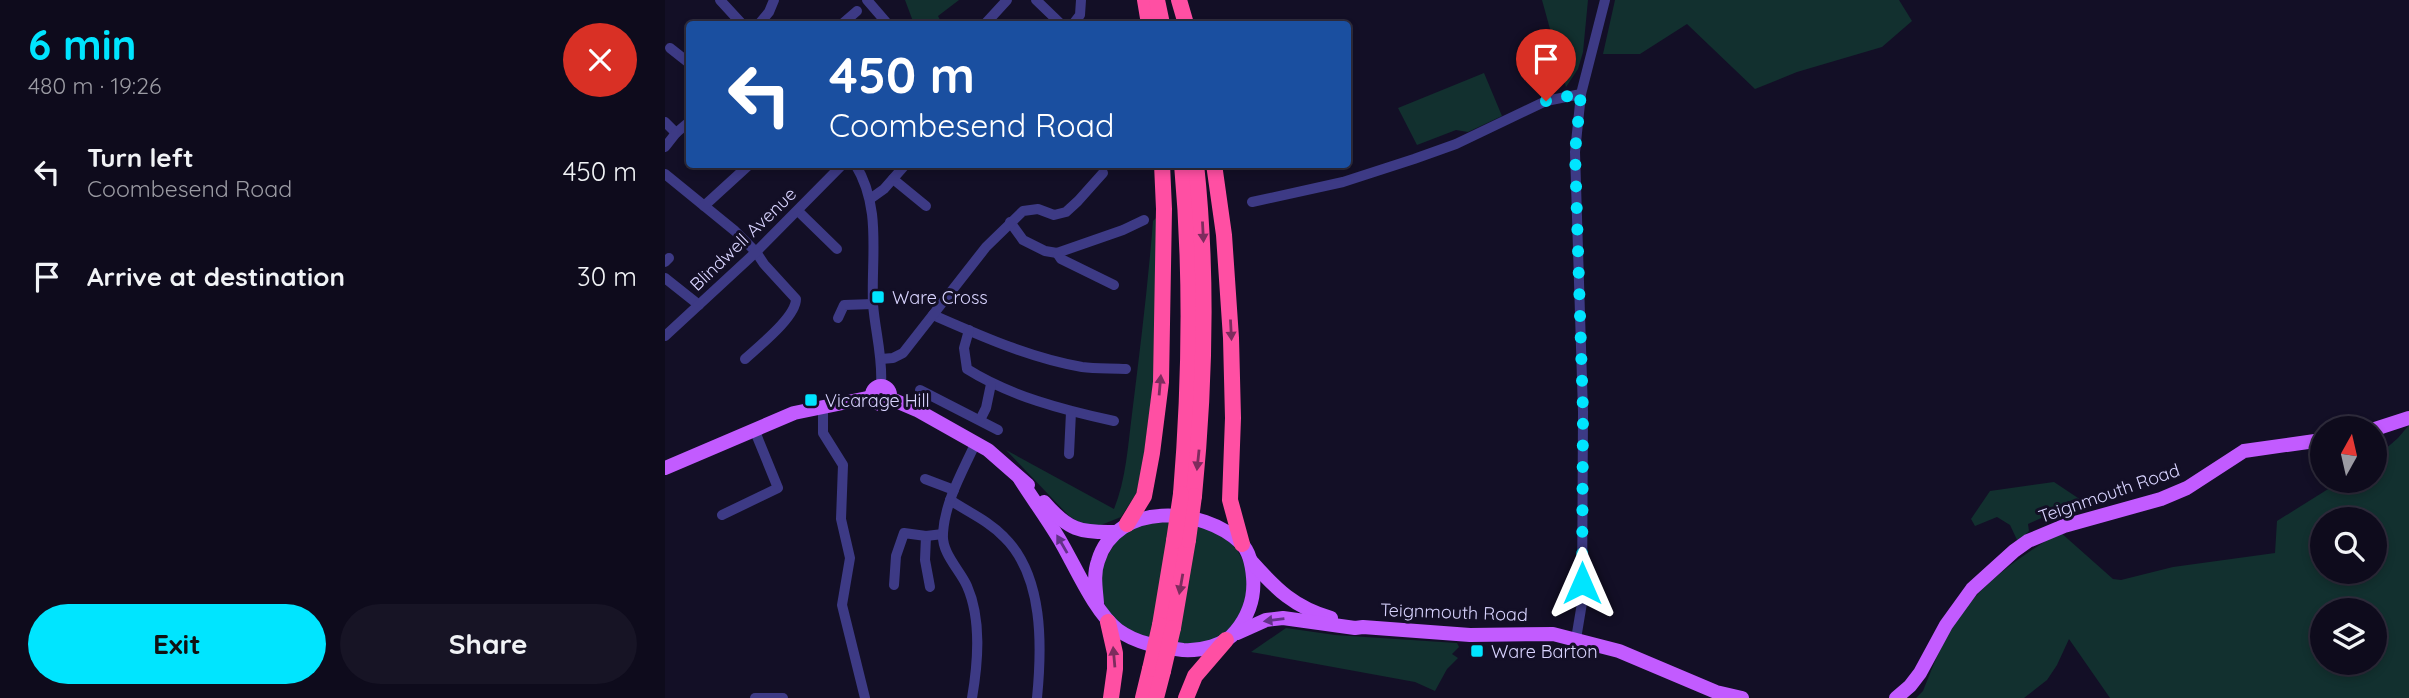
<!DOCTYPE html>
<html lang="en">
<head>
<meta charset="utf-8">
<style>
	:root { --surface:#0e0b1c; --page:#171425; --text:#f1f3f6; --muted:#9b9ba3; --line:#2e2b3b; --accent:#00e5ff }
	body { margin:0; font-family:Quicksand,sans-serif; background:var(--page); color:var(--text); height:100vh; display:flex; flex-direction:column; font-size:26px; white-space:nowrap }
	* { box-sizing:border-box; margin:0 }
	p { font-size:23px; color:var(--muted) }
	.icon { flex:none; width:38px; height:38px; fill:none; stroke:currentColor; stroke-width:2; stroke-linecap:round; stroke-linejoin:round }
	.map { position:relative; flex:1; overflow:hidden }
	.side { display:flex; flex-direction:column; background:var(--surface); width:665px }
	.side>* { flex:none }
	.hud { position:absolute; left:21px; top:21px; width:665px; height:147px; border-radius:7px; box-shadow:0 4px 10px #0003,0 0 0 2px var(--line); background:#1a4fa0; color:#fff; overflow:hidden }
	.needle { width:46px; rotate:8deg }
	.tools { position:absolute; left:1645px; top:416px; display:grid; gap:14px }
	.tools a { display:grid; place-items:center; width:77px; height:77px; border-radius:50%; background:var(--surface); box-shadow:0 4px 10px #0003,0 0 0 2px var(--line); font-size:35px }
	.pin { position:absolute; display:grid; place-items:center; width:60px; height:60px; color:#fff; margin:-72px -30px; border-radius:50% 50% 50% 0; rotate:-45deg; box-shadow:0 0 7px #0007 }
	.pin .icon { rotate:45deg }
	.me { position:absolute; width:77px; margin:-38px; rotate:0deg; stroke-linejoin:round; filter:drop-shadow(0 0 5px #0008) }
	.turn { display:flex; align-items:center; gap:24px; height:147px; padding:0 28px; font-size:32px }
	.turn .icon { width:91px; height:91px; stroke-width:2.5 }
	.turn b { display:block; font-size:49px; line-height:60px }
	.round { display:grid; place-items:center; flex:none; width:74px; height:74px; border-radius:37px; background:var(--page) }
	.headline { display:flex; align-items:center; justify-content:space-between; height:119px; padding:0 28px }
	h1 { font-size:42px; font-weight:800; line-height:52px; color:var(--accent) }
	.cta { display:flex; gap:14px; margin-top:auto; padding:14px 28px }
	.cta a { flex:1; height:80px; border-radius:42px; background:var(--accent); color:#111; font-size:28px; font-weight:800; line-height:80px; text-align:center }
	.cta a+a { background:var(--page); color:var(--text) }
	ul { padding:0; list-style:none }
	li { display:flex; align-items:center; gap:21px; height:105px; padding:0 28px }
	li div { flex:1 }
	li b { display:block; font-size:26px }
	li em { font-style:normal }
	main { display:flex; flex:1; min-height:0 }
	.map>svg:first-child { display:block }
	.green { fill:#12302f; fill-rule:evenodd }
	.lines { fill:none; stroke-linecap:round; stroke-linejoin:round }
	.minor { stroke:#3d3a85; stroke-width:10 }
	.major { stroke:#c25bff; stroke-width:14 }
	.highway { stroke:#ff4fa3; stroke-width:16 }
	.highway-bridge { stroke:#ff4fa3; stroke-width:16 }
	.oneway { fill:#7d2c5e }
	.oneway2 { fill:#623188 }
	.route { stroke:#00e5ff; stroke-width:12; stroke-dasharray:0 21.6 }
	.poi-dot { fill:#00e5ff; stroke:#130f26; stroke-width:2.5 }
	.labels { text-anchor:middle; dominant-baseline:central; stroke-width:6; stroke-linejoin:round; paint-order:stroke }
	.street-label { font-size:18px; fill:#d9d4ff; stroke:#130f26 }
	.poi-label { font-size:18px; fill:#d9d4ff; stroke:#130f26; text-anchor:start }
</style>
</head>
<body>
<main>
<section class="side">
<div class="headline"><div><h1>6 min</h1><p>480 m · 19:26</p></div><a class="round" style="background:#d93025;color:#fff"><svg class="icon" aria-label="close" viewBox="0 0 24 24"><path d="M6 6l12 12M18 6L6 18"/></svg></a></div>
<ul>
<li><svg class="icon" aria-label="left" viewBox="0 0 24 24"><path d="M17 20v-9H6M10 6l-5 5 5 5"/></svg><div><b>Turn left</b><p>Coombesend Road</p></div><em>450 m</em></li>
<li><svg class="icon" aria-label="arrive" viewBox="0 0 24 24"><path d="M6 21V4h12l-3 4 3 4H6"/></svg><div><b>Arrive at destination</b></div><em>30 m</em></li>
</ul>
<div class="cta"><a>Exit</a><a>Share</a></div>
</section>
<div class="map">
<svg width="1744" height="698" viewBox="0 0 1744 698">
	<rect width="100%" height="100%" fill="#130f26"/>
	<!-- green -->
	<g class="green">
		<path d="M240,0H294L273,16L277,24H249Z"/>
		<path d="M877,0H923L918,52L913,69L901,87Z"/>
		<path d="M950,0H1234L1247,21L1217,47L1132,72L1090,89L1022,24L975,54H938Z"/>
		<path d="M819,73L837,116L803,132L791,130L752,145L733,108Z"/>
		<path d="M496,213L491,362L477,469L471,494L456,517L436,525H419L404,516L341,450L449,509C461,480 463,445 467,414C475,350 483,285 488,221Z"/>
		<path d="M1744,425V698H1445L1404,639L1392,665L1382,680L1359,698H1251L1258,691C1266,671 1274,650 1284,632C1310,587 1353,558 1395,532L1448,579L1456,580L1508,567L1610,553L1612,521L1676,481H1710V458L1733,438ZM1657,520H1710V572H1657ZM1657,611H1710V663H1657Z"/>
		<path d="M1389,482L1416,500L1363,524L1364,531L1353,542L1345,525L1332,517L1310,526L1306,519L1325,491Z"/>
		<path d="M505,520L551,531L571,548L580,564L584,596L570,626L546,642L511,645L460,630L442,609L438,601L435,569L454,536L480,522Z"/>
		<path d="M621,628L670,635L792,643L794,647L787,654L793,658L782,669L770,691L750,682L586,652Z"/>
	</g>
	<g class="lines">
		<!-- minor -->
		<g class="minor">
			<path d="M55,0L77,24"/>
			<path d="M202,0L221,22"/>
			<path d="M371,0L396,24"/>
			<path d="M94,24L104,12L109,0"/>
			<path d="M177,24L192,11"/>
			<path d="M320,24L342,0"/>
			<path d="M408,24L415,15L416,0"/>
			<path d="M5,48L24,63"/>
			<path d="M0,122L11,133"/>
			<path d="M0,147L11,133L24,122"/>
			<path d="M190,164C217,207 206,256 208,304C210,331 218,357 216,385"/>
			<path d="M0,174L70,231L91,252L99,264L131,299C131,317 94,346 80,359"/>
			<path d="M228,179L261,206"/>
			<path d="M205,199L219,189L241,164"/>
			<path d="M587,202L678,182L749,159L791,144L881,101L916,94"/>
			<path d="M39,206L85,164"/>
			<path d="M133,211L172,249"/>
			<path d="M345,222L358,240L380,251L392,253L458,230L479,220"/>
			<path d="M392,253L396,259L449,285"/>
			<path d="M0,262L4,258"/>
			<path d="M0,278L34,305"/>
			<path d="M268,315C316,336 365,358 417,367C431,369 447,368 461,369"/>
			<path d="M173,318L179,305L208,304"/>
			<path d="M304,330L299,348L302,369C345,396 398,410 449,421"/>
			<path d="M0,336L91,252L178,164"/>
			<path d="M216,359L228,358L238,353L321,247L358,211L373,209L389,215L401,212L413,201L438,173"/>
			<path d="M255,390L333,430"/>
			<path d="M158,406V433L178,465L176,519L185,558L177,605L200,698"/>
			<path d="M315,420L321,408L326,384"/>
			<path d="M404,454L406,412"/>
			<path d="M260,479L289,490"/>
			<path d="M285,500C303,512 324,521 339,537C379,576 377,647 372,698"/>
			<path d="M57,515L113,488L89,429"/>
			<path d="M261,536L260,560L265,587"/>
			<path d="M229,585L231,556L239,533L261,536L278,534"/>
			<path d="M911,639L917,603L918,412L910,152L916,94L940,0"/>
			<path d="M90,698H118"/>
			<path d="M307,698C313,663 317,620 302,586C295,570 276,553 278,533C280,501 298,471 311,442"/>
		</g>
		<!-- major -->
		<g class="major">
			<circle cx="216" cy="395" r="9"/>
			<path d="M224,398L252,410L323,450L363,485"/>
			<path d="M1710,429L1744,418"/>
			<path d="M0,468L129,413L207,397"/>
			<path d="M355,479C367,498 381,517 393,537C409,563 429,612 453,630C472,644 495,647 518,650C535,651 560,646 571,631C584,615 590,598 588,577C587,565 585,552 576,543C538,506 451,501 433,561C428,575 431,589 432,603"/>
			<path d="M379,502C403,530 415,533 451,532"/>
			<path d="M586,561C612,590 629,607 666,618"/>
			<path d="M572,633L601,620L618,618L690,628L698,627L805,635L888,634L954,651L1051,692L1077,698"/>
			<path d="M1231,698L1245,686L1255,673L1281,625L1307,589L1349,551L1363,541L1399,526L1496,499L1522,488L1579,451L1657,440"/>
		</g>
		<!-- highway -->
		<g class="highway">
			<path d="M480,0L484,24"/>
			<path d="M492,0L497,24"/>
			<path d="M514,0L521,24"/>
			<path d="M549,164L559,235L566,338L568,418L565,500L577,544"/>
			<path d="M516,494C525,384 527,275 517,164"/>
			<path d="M529,496C540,385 543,275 531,164"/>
			<path d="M462,524L479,496L487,453L496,382L499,209L497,164"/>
			<path d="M443,622L450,653V669L446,698"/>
			<path d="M495,625L509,541"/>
			<path d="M508,628L523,540"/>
			<path d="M478,698L485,669"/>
			<path d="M491,698L498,671"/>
			<path d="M521,698L530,676L561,640"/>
		</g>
		<!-- highway-bridge -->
		<g class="highway-bridge">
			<path d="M523,540L529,496"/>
			<path d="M509,541L516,494"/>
			<path d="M485,669L495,625"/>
			<path d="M498,671L508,628"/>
		</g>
	</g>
	<!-- one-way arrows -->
	<defs><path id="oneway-solid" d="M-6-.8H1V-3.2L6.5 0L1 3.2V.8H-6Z" transform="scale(1.75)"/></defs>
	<g class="oneway">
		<use href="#oneway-solid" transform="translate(538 232) rotate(87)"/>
		<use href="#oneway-solid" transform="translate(566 330) rotate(87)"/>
		<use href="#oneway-solid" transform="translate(495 385) rotate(-85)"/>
		<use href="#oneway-solid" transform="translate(533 460) rotate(96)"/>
		<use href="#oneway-solid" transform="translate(516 584) rotate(100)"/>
		<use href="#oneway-solid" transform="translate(449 657) rotate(-95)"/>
	</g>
	<g class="oneway2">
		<use href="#oneway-solid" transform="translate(397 544) rotate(-120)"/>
		<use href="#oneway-solid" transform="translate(609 620) rotate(173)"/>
	</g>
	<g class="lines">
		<!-- route -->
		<path class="route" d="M881,101L916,93L910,152L918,412L917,583"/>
	</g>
	<!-- markers -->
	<g class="poi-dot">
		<rect x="206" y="290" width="14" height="14" rx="3.5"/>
		<rect x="139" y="393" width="14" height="14" rx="3.5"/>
		<rect x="805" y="644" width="14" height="14" rx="3.5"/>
	</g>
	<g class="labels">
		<!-- street labels -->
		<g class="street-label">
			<text transform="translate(78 239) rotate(-44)">Blindwell Avenue</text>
			<text transform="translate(1444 493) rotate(-19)">Teignmouth Road</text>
			<text transform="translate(789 612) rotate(2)">Teignmouth Road</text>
		</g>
		<!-- poi labels -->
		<g class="poi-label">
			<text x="227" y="297">Ware Cross</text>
			<text x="160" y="400">Vicarage Hill</text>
			<text x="826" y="651">Ware Barton</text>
		</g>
	</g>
</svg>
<div class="tools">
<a><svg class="needle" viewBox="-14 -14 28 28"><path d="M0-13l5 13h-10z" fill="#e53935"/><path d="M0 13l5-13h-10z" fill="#9b9ba3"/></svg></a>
<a><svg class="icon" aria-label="search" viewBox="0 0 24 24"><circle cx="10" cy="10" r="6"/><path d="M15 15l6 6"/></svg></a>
<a><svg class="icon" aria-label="layers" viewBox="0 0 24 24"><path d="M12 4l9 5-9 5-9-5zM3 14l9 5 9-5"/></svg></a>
</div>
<div class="pin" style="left:881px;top:101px;background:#d93025"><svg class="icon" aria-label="arrive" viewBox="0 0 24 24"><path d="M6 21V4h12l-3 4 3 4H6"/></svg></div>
<svg class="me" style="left:917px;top:583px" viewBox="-20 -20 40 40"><path d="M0-17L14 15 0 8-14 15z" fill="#00e5ff" stroke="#fff" stroke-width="4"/></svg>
<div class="hud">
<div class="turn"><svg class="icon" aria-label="left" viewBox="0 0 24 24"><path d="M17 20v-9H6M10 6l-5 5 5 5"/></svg><div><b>450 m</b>Coombesend Road</div></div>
</div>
</div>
</main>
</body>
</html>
